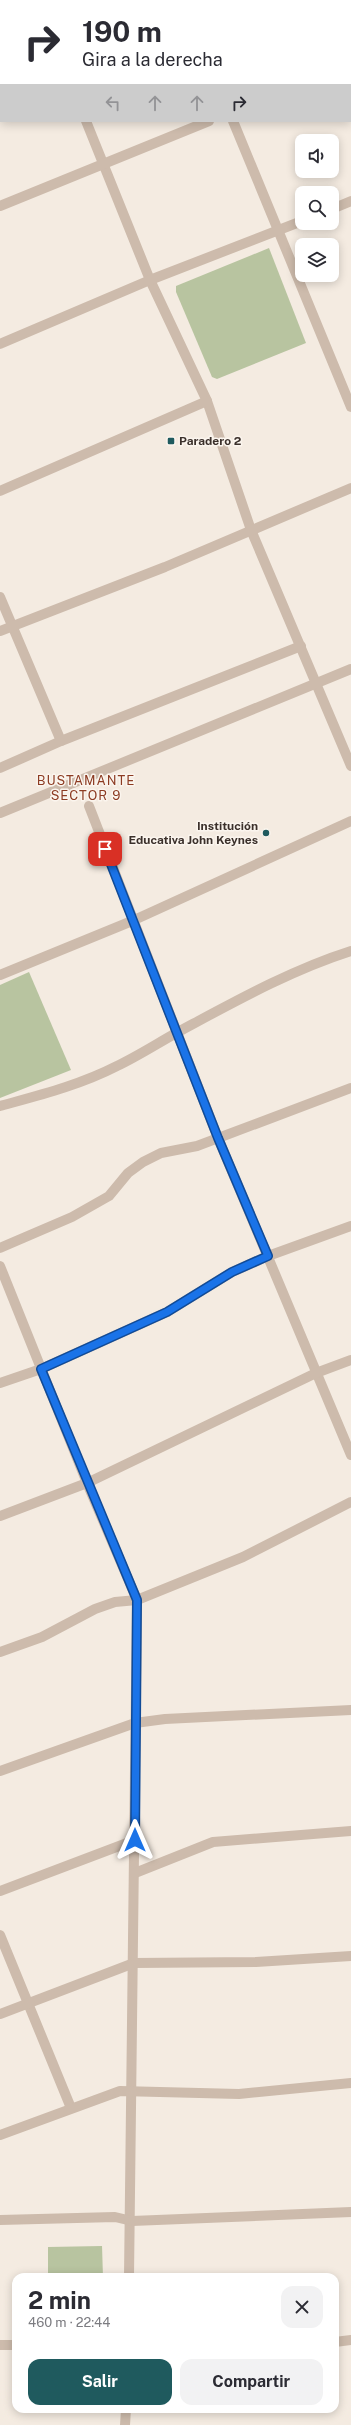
<!DOCTYPE html>
<html lang="es">
<head>
<meta charset="utf-8">
<style>
	:root { --surface:#fff; --page:#f2f2f3; --text:#2b2b33; --muted:#7c7c81; --accent:#1f5a5e }
	body { margin:0; font-family:"Public Sans",sans-serif; background:var(--page); color:var(--text); height:100vh; display:flex; flex-direction:column; font-size:15px; white-space:nowrap }
	* { box-sizing:border-box; margin:0 }
	p { font-size:13px; color:var(--muted) }
	.icon { flex:none; width:22px; height:22px; fill:none; stroke:currentColor; stroke-width:2; stroke-linecap:round; stroke-linejoin:round }
	.map { position:relative; flex:1; overflow:hidden }
	.sheet { position:absolute; left:12px; top:2273px; width:327px; height:140px; display:flex; flex-direction:column; background:var(--surface); border-radius:12px; box-shadow:0 2px 10px #0003 }
	.sheet>* { flex:none }
	.top-card { position:absolute; left:0px; top:0px; width:351px; height:122px; box-shadow:0 2px 10px #0003; background:#fff; color:var(--text); overflow:hidden }
	.controls { position:absolute; left:295px; top:134px; display:grid; gap:8px }
	.controls a { display:grid; place-items:center; width:44px; height:44px; border-radius:8px; background:var(--surface); box-shadow:0 2px 10px #0003; font-size:20px }
	.pin { position:absolute; display:grid; place-items:center; width:34px; height:34px; color:#fff; margin:-17px; border-radius:8px; box-shadow:0 2px 6px #0006 }
	.me { position:absolute; width:44px; margin:-22px; rotate:0deg; stroke-linejoin:round; filter:drop-shadow(0 0 3px #0008) }
	.turn { display:flex; align-items:center; gap:14px; height:84px; padding:0 16px; font-size:18px }
	.turn .icon { width:52px; height:52px; stroke-width:2.5 }
	.turn b { display:block; font-size:28px; line-height:34px }
	.lanes { display:flex; align-items:center; height:38px; padding:0 16px; background:#0003; justify-content:center; gap:20px; direction:ltr }
	.lanes .off { opacity:.35 }
	.round { display:grid; place-items:center; flex:none; width:42px; height:42px; border-radius:12px; background:var(--page) }
	.head { display:flex; align-items:center; justify-content:space-between; height:68px; padding:0 16px }
	h1 { font-size:24px; font-weight:700; line-height:30px }
	.button { display:flex; gap:8px; margin-top:auto; padding:8px 16px }
	.button a { flex:1; height:46px; border-radius:12px; background:var(--accent); color:#fff; font-size:16px; font-weight:700; line-height:46px; text-align:center }
	.button a+a { background:var(--page); color:var(--text) }
	.map>svg:first-child { display:block }
	.green { fill:#b8c4a0 }
	.lines { fill:none; stroke-linecap:round; stroke-linejoin:round }
	.minor { stroke:#cdbbac; stroke-width:10 }
	.tertiary { stroke:#cdbbac; stroke-width:10 }
	.route-casing { stroke:#114b97; stroke-width:10 }
	.route { stroke:#1a73e8; stroke-width:7 }
	.poi-dot { fill:#1f5a5e; stroke:#fbf5ee; stroke-width:1.5 }
	.labels { text-anchor:middle; dominant-baseline:central; stroke-width:3; stroke-linejoin:round; paint-order:stroke }
	.poi-label { font-size:12px; font-weight:bold; fill:#3b302b; stroke:#fbf5ee; text-anchor:start }
	.neighbourhood-label { font-size:13px; letter-spacing:1px; fill:#8c3b22; stroke:#fbf5ee }
</style>
</head>
<body>
<div class="map">
<svg width="351" height="2425" viewBox="0 0 351 2425">
	<rect width="100%" height="100%" fill="#f4ebe1"/>
	<!-- green -->
	<g class="green">
		<path d="M269,248L306,343L217,379L212,377L176,292V286Z"/>
		<path d="M29,972L71,1070L0,1098V985Z"/>
		<path d="M102,2246L103,2277H48V2247Z"/>
	</g>
	<g class="lines">
		<!-- minor -->
		<g class="minor">
			<path d="M36,0L37,1"/>
			<path d="M181,0V1"/>
			<path d="M336,0L338,1"/>
			<path d="M159,1L162,0"/>
			<path d="M350,9H351"/>
			<path d="M350,63L351,62"/>
			<path d="M0,70H1"/>
			<path d="M86,121L150,280L207,401L251,530L351,766"/>
			<path d="M233,121L351,407"/>
			<path d="M0,206L209,121"/>
			<path d="M332,209L351,201"/>
			<path d="M0,344L150,280L302,221"/>
			<path d="M0,491L207,401"/>
			<path d="M0,597L61,741"/>
			<path d="M0,631L165,567L351,488"/>
			<path d="M89,806L218,1138L351,1455"/>
			<path d="M0,975L132,921L351,821"/>
			<path d="M0,1106C40,1095 80,1085 117,1066C138,1056 158,1043 178,1032C234,1002 291,970 351,951"/>
			<path d="M0,1248L72,1217L109,1196L128,1173L143,1162L161,1153L197,1146L351,1088"/>
			<path d="M0,1266L87,1483L137,1600L129,2277"/>
			<path d="M0,1383L41,1369L167,1312L232,1272L268,1256L351,1226"/>
			<path d="M0,1516L87,1483L316,1373L351,1360"/>
			<path d="M0,1652L42,1637L95,1609L115,1602L137,1600L243,1557L351,1502"/>
			<path d="M135,1873L213,1842L351,1831"/>
			<path d="M0,1891L135,1840"/>
			<path d="M0,1935L71,2108"/>
			<path d="M0,2014L134,1963L256,1962L351,1956"/>
			<path d="M0,2135L120,2091L239,2094L351,2083"/>
			<path d="M0,2220L115,2217L132,2221L351,2212"/>
			<path d="M335,2342L351,2340"/>
			<path d="M0,2345H16"/>
			<path d="M125,2425L126,2409"/>
		</g>
		<!-- tertiary -->
		<g class="tertiary">
			<path d="M0,768L61,741L301,646"/>
			<path d="M0,813L351,669"/>
			<path d="M0,1771L135,1723L165,1719L351,1710"/>
		</g>
	</g>
	<g class="lines">
		<defs>
			<path id="route" d="M105,849L218,1138L268,1256L232,1272L167,1312L41,1369L137,1600L135,1840"/>
		</defs>
		<!-- route casing -->
		<use href="#route" class="route-casing"/>
		<!-- route -->
		<use href="#route" class="route"/>
	</g>
	<!-- markers -->
	<g class="poi-dot">
		<rect x="167" y="437" width="8" height="8" rx="2"/>
		<circle cx="266" cy="833" r="4"/>
	</g>
	<g class="labels">
		<!-- poi labels -->
		<g class="poi-label">
			<text x="179" y="441">Paradero 2</text>
			<text x="258" y="826" text-anchor="end">Institución<tspan x="258" dy="14">Educativa John Keynes</tspan></text>
		</g>
		<!-- neighbourhood labels -->
		<g class="neighbourhood-label">
			<text x="86" y="780">BUSTAMANTE<tspan x="86" dy="15">SECTOR 9</tspan></text>
		</g>
	</g>
</svg>
<div class="controls">
<a><svg class="icon" aria-label="sound" viewBox="0 0 24 24"><path d="M4 9h4l5-4v14l-5-4H4zM17 9q2 3 0 6"/></svg></a>
<a><svg class="icon" aria-label="search" viewBox="0 0 24 24"><circle cx="10" cy="10" r="6"/><path d="M15 15l6 6"/></svg></a>
<a><svg class="icon" aria-label="layers" viewBox="0 0 24 24"><path d="M12 4l9 5-9 5-9-5zM3 14l9 5 9-5"/></svg></a>
</div>
<div class="pin" style="left:105px;top:849px;background:#d93025"><svg class="icon" aria-label="arrive" viewBox="0 0 24 24"><path d="M6 21V4h12l-3 4 3 4H6"/></svg></div>
<svg class="me" style="left:135px;top:1840px" viewBox="-20 -20 40 40"><path d="M0-17L14 15 0 8-14 15z" fill="#1a73e8" stroke="#fff" stroke-width="4"/></svg>
<div class="top-card">
<div class="turn"><svg class="icon" aria-label="right" viewBox="0 0 24 24"><path d="M7 20v-9h11M14 6l5 5-5 5"/></svg><div><b>190 m</b>Gira a la derecha</div></div>
<div class="lanes"><svg class="icon off" aria-label="left" viewBox="0 0 24 24"><path d="M17 20v-9H6M10 6l-5 5 5 5"/></svg><svg class="icon off" aria-label="ahead" viewBox="0 0 24 24"><path d="M12 20V5M6 11l6-6 6 6"/></svg><svg class="icon off" aria-label="ahead" viewBox="0 0 24 24"><path d="M12 20V5M6 11l6-6 6 6"/></svg><svg class="icon" aria-label="right" viewBox="0 0 24 24"><path d="M7 20v-9h11M14 6l5 5-5 5"/></svg></div>
</div>
<section class="sheet">
<div class="head"><div><h1>2 min</h1><p>460 m · 22:44</p></div><a class="round"><svg class="icon" aria-label="close" viewBox="0 0 24 24"><path d="M6 6l12 12M18 6L6 18"/></svg></a></div>
<div class="button"><a>Salir</a><a>Compartir</a></div>
</section>
</div>
</body>
</html>
